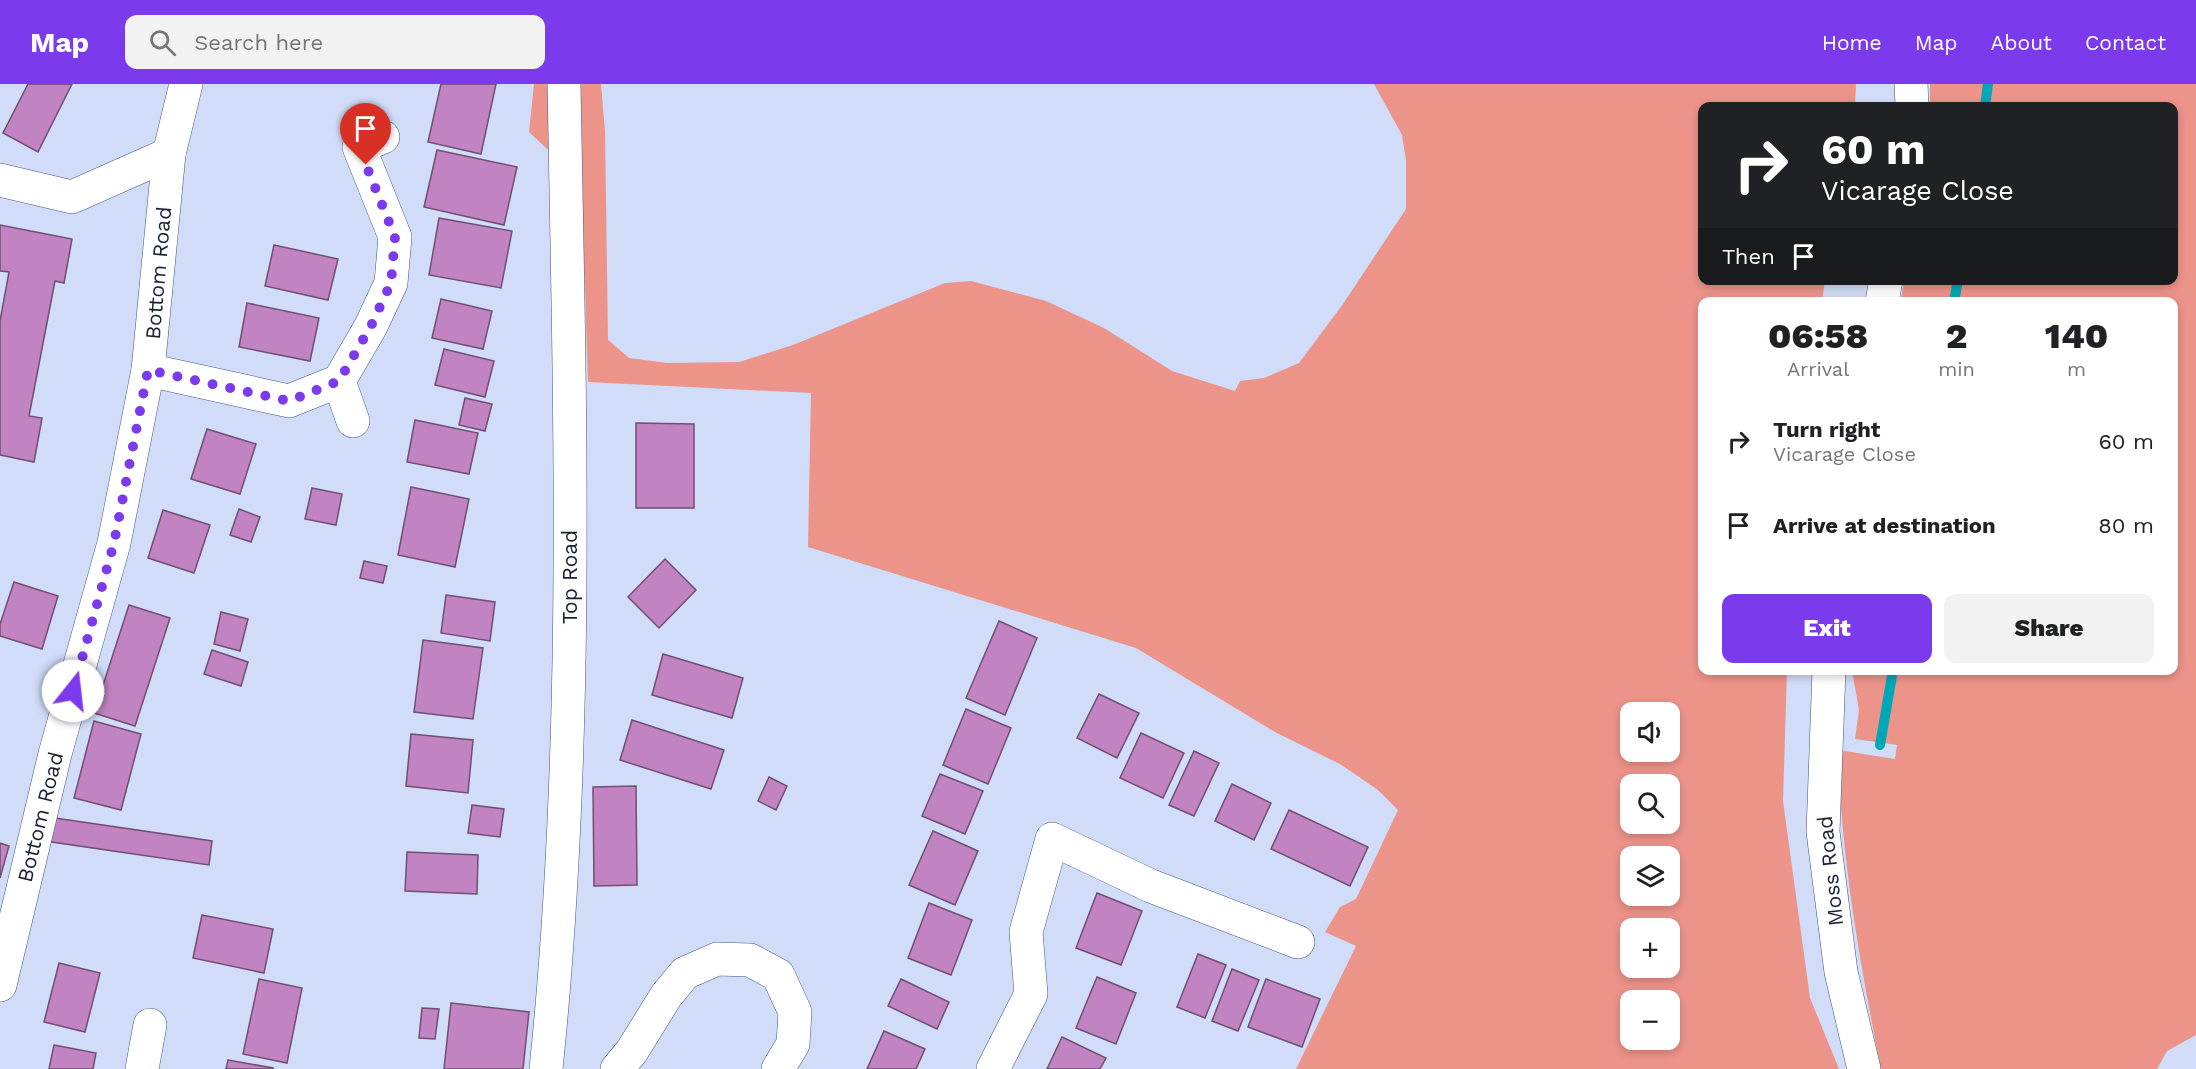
<!DOCTYPE html>
<html lang="en">
<head>
<meta charset="utf-8">
<style>
	:root { --surface:#fff; --page:#f2f2f2; --text:#202124; --muted:#757577; --accent:#7c3aed }
	body { margin:0; font-family:"Work Sans",sans-serif; background:var(--page); color:var(--text); height:100vh; display:flex; flex-direction:column; font-size:22px; white-space:nowrap }
	* { box-sizing:border-box; margin:0 }
	p { font-size:20px; color:var(--muted) }
	.icon { flex:none; width:33px; height:33px; fill:none; stroke:currentColor; stroke-width:2; stroke-linecap:round; stroke-linejoin:round }
	.map { position:relative; flex:1; overflow:hidden }
	.details { position:absolute; left:1698px; top:213px; width:480px; height:378px; display:flex; flex-direction:column; background:var(--surface); border-radius:12px; box-shadow:0 3px 9px #0003 }
	.details>* { flex:none }
	.banner { position:absolute; left:1698px; top:18px; width:480px; height:183px; border-radius:12px; box-shadow:0 3px 9px #0003; background:#202124; color:#fff; overflow:hidden }
	.fabs { position:absolute; left:1620px; top:618px; display:grid; gap:12px }
	.fabs a { display:grid; place-items:center; width:60px; height:60px; border-radius:12px; background:var(--surface); box-shadow:0 3px 9px #0003; font-size:30px }
	.pin { position:absolute; display:grid; place-items:center; width:51px; height:51px; color:#fff; margin:-62px -26px; border-radius:50% 50% 50% 0; rotate:-45deg; box-shadow:0 0 6px #0007 }
	.pin .icon { rotate:45deg }
	.me { position:absolute; width:66px; margin:-33px; rotate:16deg; stroke-linejoin:round; filter:drop-shadow(0 0 4px #0008) }
	.turn { display:flex; align-items:center; gap:21px; height:126px; padding:0 24px; font-size:27px }
	.turn .icon { width:78px; height:78px; stroke-width:2.5 }
	.turn b { display:block; font-size:42px; line-height:51px }
	.then { display:flex; align-items:center; height:57px; padding:0 24px; background:#0003; gap:12px; font-size:22px }
	.eta { display:flex; justify-content:space-evenly; align-items:center; height:102px; text-align:center }
	.eta b { font-size:36px; font-weight:800; line-height:42px }
	.primary-button { display:flex; gap:12px; margin-top:auto; padding:12px 24px }
	.primary-button a { flex:1; height:69px; border-radius:12px; background:var(--accent); color:#fff; font-size:24px; font-weight:800; line-height:69px; text-align:center }
	.primary-button a+a { background:var(--page); color:var(--text) }
	ul { padding:0; list-style:none }
	li { display:flex; align-items:center; gap:18px; height:84px; padding:0 24px }
	li div { flex:1 }
	li b { display:block; font-size:22px }
	li em { font-style:normal }
	header { display:flex; align-items:center; gap:36px; box-sizing:border-box; height:84px; padding:0 30px; background:var(--accent); color:#fff }
	header strong { font-size:28px }
	nav { display:flex; gap:33px; margin-inline-start:auto; font-size:21px }
	.search { width:420px; height:54px; background:var(--page); display:flex; align-items:center; gap:15px; box-sizing:border-box; padding:0 21px; border-radius:12px; color:var(--muted); font-size:22px }
	.map>svg:first-child { display:block }
	.green { fill:#ec938a; fill-rule:evenodd }
	.lines { fill:none; stroke-linecap:round; stroke-linejoin:round }
	.stream { stroke:#00a7b6; stroke-width:10 }
	.building { fill:#c283c3; stroke:#704f71; stroke-width:1.5 }
	.street-casing { stroke:#45567d; stroke-width:34 }
	.secondary-casing { stroke:#45567d; stroke-width:34 }
	.street { stroke:#fff; stroke-width:33 }
	.secondary { stroke:#fff; stroke-width:33 }
	.route { stroke:#7c3aed; stroke-width:10; stroke-dasharray:0 18 }
	.labels { text-anchor:middle; dominant-baseline:central; stroke-width:4.5; stroke-linejoin:round; paint-order:stroke }
	.street-label { font-size:21px; fill:#192131; stroke:#fdfdfd }
</style>
</head>
<body>
<header>
<strong>Map</strong>
<div class="search"><svg class="icon" aria-label="search" viewBox="0 0 24 24"><circle cx="10" cy="10" r="6"/><path d="M15 15l6 6"/></svg>Search here</div>
<nav><a>Home</a><a>Map</a><a>About</a><a>Contact</a></nav>
</header>
<div class="map">
<svg width="2196" height="985" viewBox="0 0 2196 985">
	<rect width="100%" height="100%" fill="#d0dcf8"/>
	<!-- green -->
	<g class="green">
		<path d="M534,0H601L605,48L608,256L629,274L667,279L739,278L793,261L945,199L971,197L1046,217L1104,244L1172,287L1235,307L1240,297L1264,294L1299,279L1343,220L1406,125V76L1402,51L1374,0H1856L1855,22H1702V196L1825,197L1822,217L1702,218V586L1787,587L1783,717L1810,914L1839,985H1296L1356,862L1325,848L1340,823L1356,815L1398,726L1378,706L1340,680L1275,648L1136,564L808,463L811,309L588,298L581,83L562,79L529,48ZM1630,628H1670V668H1630ZM1630,700H1670V740H1630ZM1630,772H1670V812H1630ZM1630,844H1670V884H1630ZM1630,916H1670V956H1630Z"/>
		<path d="M1930,0H2196V951L2167,967L2157,985H1881C1860,880 1841,774 1838,666L1895,675L1897,661L1855,655L1859,626L1852,587L2174,586V218L1901,217L1904,197L2174,196V22H1930Z"/>
	</g>
	<g class="lines">
		<!-- stream -->
		<g class="stream">
			<path d="M1985,22L1988,0"/>
			<path d="M1954,218L1958,196"/>
			<path d="M1880,661L1893,586"/>
		</g>
	</g>
	<!-- building -->
	<g class="building">
		<path d="M28,0H72L38,68L3,49Z"/>
		<path d="M441,0H496L481,70L428,58Z"/>
		<path d="M437,66L517,83L504,141L424,123Z"/>
		<path d="M439,134L512,147L501,204L429,191Z"/>
		<path d="M0,141L72,155L64,199L55,197L29,332L42,334L34,378L0,371V237L9,188L0,187Z"/>
		<path d="M274,161L338,175L328,216L265,202Z"/>
		<path d="M441,215L492,227L483,265L432,254Z"/>
		<path d="M247,219L319,234L310,277L239,263Z"/>
		<path d="M444,265L494,277L485,313L435,301Z"/>
		<path d="M465,314L492,320L485,347L459,341Z"/>
		<path d="M415,336L478,349L469,390L407,378Z"/>
		<path d="M636,339L694,340V424H636Z"/>
		<path d="M207,345L256,360L240,410L191,395Z"/>
		<path d="M411,403L469,415L455,483L398,471Z"/>
		<path d="M312,404L342,410L336,441L305,435Z"/>
		<path d="M239,425L260,433L251,458L230,451Z"/>
		<path d="M163,426L210,441L194,489L148,474Z"/>
		<path d="M665,475L696,506L659,544L628,513Z"/>
		<path d="M364,477L387,482L383,499L360,494Z"/>
		<path d="M14,498L58,512L42,565L0,552V540Z"/>
		<path d="M446,511L495,518L490,557L441,549Z"/>
		<path d="M129,521L170,534L135,642L94,629Z"/>
		<path d="M221,528L248,535L240,567L214,560Z"/>
		<path d="M999,537L1037,554L1005,631L966,614Z"/>
		<path d="M423,556L483,564L473,635L414,628Z"/>
		<path d="M212,566L248,578L241,602L204,590Z"/>
		<path d="M663,570L743,594L732,634L652,611Z"/>
		<path d="M1099,610L1139,629L1117,674L1077,654Z"/>
		<path d="M966,625L1011,644L988,700L943,681Z"/>
		<path d="M632,636L724,666L711,705L620,676Z"/>
		<path d="M94,637L141,650L121,726L74,714Z"/>
		<path d="M1141,649L1184,669L1163,714L1120,694Z"/>
		<path d="M411,650L473,656L468,709L406,702Z"/>
		<path d="M1194,667L1219,679L1194,732L1169,721Z"/>
		<path d="M940,690L983,707L965,750L922,732Z"/>
		<path d="M769,693L787,702L776,726L758,717Z"/>
		<path d="M1232,700L1271,719L1254,756L1215,737Z"/>
		<path d="M636,702L637,801L594,802L593,703Z"/>
		<path d="M472,721L504,725L500,753L468,749Z"/>
		<path d="M1289,726L1368,763L1350,802L1271,765Z"/>
		<path d="M48,733L212,757L209,781L45,757Z"/>
		<path d="M933,747L978,767L955,821L909,801Z"/>
		<path d="M0,759L9,762L0,794Z"/>
		<path d="M407,768L478,771L477,810L405,807Z"/>
		<path d="M1097,809L1142,827L1121,881L1076,864Z"/>
		<path d="M929,819L972,836L951,891L908,874Z"/>
		<path d="M202,831L273,845L264,889L193,874Z"/>
		<path d="M1198,870L1226,881L1205,934L1177,923Z"/>
		<path d="M59,879L100,889L85,948L44,938Z"/>
		<path d="M1232,885L1259,896L1238,947L1212,937Z"/>
		<path d="M1097,893L1136,909L1116,960L1076,944Z"/>
		<path d="M259,895L302,904L287,979L243,970Z"/>
		<path d="M901,895L949,918L937,945L888,922Z"/>
		<path d="M1266,895L1320,915L1302,963L1248,943Z"/>
		<path d="M451,919L529,928L523,985H444Z"/>
		<path d="M422,924L439,925L435,955L419,954Z"/>
		<path d="M884,947L925,965L916,985H867Z"/>
		<path d="M1062,953L1106,974L1100,985H1047Z"/>
		<path d="M54,961L96,969L93,985H49Z"/>
		<path d="M228,976L273,984V985H226Z"/>
	</g>
	<g class="lines">
		<defs>
			<g id="street">
				<path d="M0,96L72,113L169,70"/>
				<path d="M148,286L289,317L339,297L371,242L391,199L395,153L359,63L383,53"/>
				<path d="M339,297L353,337"/>
				<path d="M0,901L55,670L114,459L148,286L169,70L186,0"/>
				<path d="M142,985L150,941"/>
				<path d="M617,985L632,967L666,912L685,889L717,875L750,876L778,891L795,928L793,960L778,985"/>
				<path d="M993,985L1031,910L1026,848L1052,755L1151,802L1298,858"/>
			</g>
			<g id="secondary">
				<path d="M1911,0L1912,22"/>
				<path d="M1882,218L1886,196"/>
				<path d="M1829,586L1823,748L1841,888L1864,985"/>
				<path d="M546,985C580,658 570,328 564,0"/>
			</g>
		</defs>
		<!-- street casing -->
		<use href="#street" class="street-casing"/>
		<!-- secondary casing -->
		<use href="#secondary" class="secondary-casing"/>
		<!-- street -->
		<use href="#street" class="street"/>
		<!-- secondary -->
		<use href="#secondary" class="secondary"/>
	</g>
	<g class="lines">
		<!-- route -->
		<path class="route" d="M73,607L114,459L148,286L289,317L339,297L371,242L391,199L395,153L366,81"/>
	</g>
	<g class="labels">
		<!-- street labels -->
		<g class="street-label">
			<text transform="translate(158 189) rotate(-85)">Bottom Road</text>
			<text transform="translate(569 493) rotate(-90)">Top Road</text>
			<text transform="translate(40 733) rotate(-76)">Bottom Road</text>
			<text transform="translate(1830 787) rotate(-96)">Moss Road</text>
		</g>
	</g>
</svg>
<div class="fabs">
<a><svg class="icon" aria-label="sound" viewBox="0 0 24 24"><path d="M4 9h4l5-4v14l-5-4H4zM17 9q2 3 0 6"/></svg></a>
<a><svg class="icon" aria-label="search" viewBox="0 0 24 24"><circle cx="10" cy="10" r="6"/><path d="M15 15l6 6"/></svg></a>
<a><svg class="icon" aria-label="layers" viewBox="0 0 24 24"><path d="M12 4l9 5-9 5-9-5zM3 14l9 5 9-5"/></svg></a>
<a>+</a>
<a>−</a>
</div>
<div class="pin" style="left:366px;top:81px;background:#d93025"><svg class="icon" aria-label="arrive" viewBox="0 0 24 24"><path d="M6 21V4h12l-3 4 3 4H6"/></svg></div>
<svg class="me" style="left:73px;top:607px" viewBox="-20 -20 40 40"><circle r="19" fill="#fff"/><path d="M0-13L10 11 0 6-10 11z" fill="#7c3aed"/></svg>
<div class="banner">
<div class="turn"><svg class="icon" aria-label="right" viewBox="0 0 24 24"><path d="M7 20v-9h11M14 6l5 5-5 5"/></svg><div><b>60 m</b>Vicarage Close</div></div>
<div class="then">Then<svg class="icon" aria-label="arrive" viewBox="0 0 24 24"><path d="M6 21V4h12l-3 4 3 4H6"/></svg></div>
</div>
<section class="details">
<div class="eta">
<div><b>06:58</b><p>Arrival</p></div>
<div><b>2</b><p>min</p></div>
<div><b>140</b><p>m</p></div>
</div>
<ul>
<li><svg class="icon" aria-label="right" viewBox="0 0 24 24"><path d="M7 20v-9h11M14 6l5 5-5 5"/></svg><div><b>Turn right</b><p>Vicarage Close</p></div><em>60 m</em></li>
<li><svg class="icon" aria-label="arrive" viewBox="0 0 24 24"><path d="M6 21V4h12l-3 4 3 4H6"/></svg><div><b>Arrive at destination</b></div><em>80 m</em></li>
</ul>
<div class="primary-button"><a>Exit</a><a>Share</a></div>
</section>
</div>
</body>
</html>
